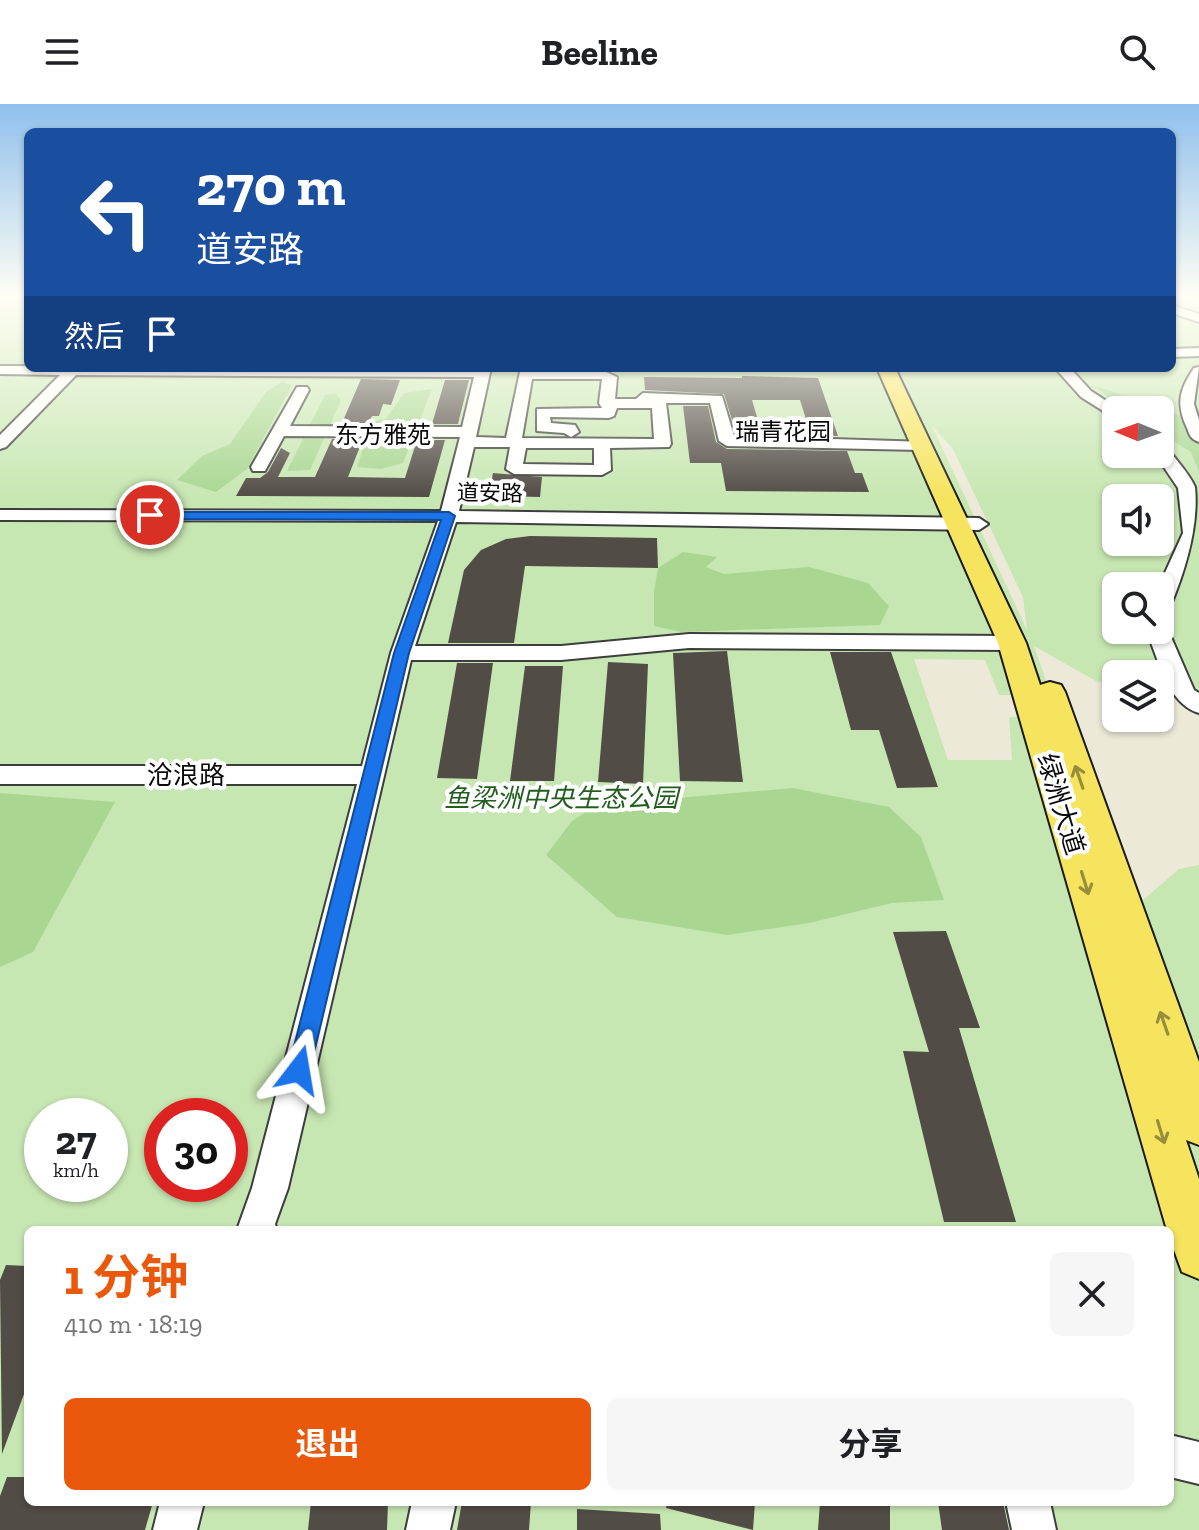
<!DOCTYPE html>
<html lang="zh">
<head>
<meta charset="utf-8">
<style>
	:root { --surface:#fff; --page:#f6f6f6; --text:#202124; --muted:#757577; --accent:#ea580c }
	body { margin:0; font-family:"Zilla Slab","Noto Sans SC",serif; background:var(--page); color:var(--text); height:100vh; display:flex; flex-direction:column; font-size:30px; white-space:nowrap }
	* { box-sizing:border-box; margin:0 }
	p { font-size:26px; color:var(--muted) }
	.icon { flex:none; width:44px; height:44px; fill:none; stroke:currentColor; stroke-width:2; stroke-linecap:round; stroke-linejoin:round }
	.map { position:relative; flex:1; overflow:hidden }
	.panel { position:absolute; left:24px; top:1122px; width:1150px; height:280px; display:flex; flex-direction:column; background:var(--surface); border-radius:12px; box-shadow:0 2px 6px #0004 }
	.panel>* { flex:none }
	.banner { position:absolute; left:24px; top:24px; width:1152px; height:244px; border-radius:12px; box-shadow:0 2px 6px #0004; background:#1a4fa0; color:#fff; overflow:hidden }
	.needle { width:52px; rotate:271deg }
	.tools { position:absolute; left:1102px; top:292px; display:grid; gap:16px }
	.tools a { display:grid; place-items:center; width:72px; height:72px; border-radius:12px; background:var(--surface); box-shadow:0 2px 6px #0004; font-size:40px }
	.speed { position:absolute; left:24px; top:994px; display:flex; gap:16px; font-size:40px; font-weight:700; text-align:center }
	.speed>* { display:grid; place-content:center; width:104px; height:104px; border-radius:50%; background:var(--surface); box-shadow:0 2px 6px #0004; line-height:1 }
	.speed small { font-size:20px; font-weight:400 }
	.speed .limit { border:12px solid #d22; background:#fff; color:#111 }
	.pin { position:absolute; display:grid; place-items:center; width:68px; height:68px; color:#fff; margin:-34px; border:4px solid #fff; border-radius:50%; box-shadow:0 2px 8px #0007 }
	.me { position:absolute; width:88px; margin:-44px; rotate:14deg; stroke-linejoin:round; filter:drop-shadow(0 0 6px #0008) }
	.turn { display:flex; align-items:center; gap:28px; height:168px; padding:0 40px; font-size:36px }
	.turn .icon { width:104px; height:104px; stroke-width:2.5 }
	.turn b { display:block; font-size:56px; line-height:68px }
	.then { display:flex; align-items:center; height:76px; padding:0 40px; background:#0003; gap:16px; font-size:30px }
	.round { display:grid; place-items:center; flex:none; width:84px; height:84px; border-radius:12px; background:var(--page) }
	.overview { display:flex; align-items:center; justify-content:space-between; height:136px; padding:0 40px }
	h1 { font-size:48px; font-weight:700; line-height:60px; color:var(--accent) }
	.primary-button { display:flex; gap:16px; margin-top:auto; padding:16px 40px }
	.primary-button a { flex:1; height:92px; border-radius:12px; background:var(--accent); color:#fff; font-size:32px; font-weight:700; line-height:92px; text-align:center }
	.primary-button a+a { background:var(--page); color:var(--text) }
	header { display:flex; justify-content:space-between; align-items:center; height:104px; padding:0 40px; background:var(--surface); font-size:36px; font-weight:700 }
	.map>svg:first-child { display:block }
	.green { fill:#c7e7b2; fill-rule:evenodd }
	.forest { fill:#a9d792 }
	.plaza { fill:#ece9d8 }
	.building { fill:#524c46 }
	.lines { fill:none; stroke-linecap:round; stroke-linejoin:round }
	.minor-casing { stroke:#3d3d3d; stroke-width:4 }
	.major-casing { stroke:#1b1b1b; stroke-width:4 }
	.minor { fill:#fff; fill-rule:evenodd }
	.major { fill:#f6e45f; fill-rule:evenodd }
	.oneway { stroke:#988d3d }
	.route { fill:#1a73e8; stroke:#114b97; stroke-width:2 }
	.labels { text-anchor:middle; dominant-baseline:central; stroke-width:8; stroke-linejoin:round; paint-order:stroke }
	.far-street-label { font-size:22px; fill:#0a0a0a; stroke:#fff }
	.far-neighbourhood-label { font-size:24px; fill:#0a0a0a; stroke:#fff }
	.street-label { font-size:26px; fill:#0a0a0a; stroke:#fff }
	.park-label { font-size:26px; font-style:italic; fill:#225e1d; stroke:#fff }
</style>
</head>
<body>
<header><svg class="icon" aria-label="menu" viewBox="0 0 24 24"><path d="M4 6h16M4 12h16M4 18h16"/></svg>Beeline<svg class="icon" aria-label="search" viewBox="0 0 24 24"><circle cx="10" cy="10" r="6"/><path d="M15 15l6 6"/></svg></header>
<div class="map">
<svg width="1199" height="1426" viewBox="0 0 1199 1426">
	<rect width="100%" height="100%" fill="#fffde7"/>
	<!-- green -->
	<path class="green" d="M0,194H28V264H1172V194H1199V1426H0ZM1116,306H1160V350H1116ZM1116,394H1160V438H1116ZM1116,482H1160V526H1116ZM1116,570H1160V614H1116ZM42,1012H110V1080H42ZM162,1012H230V1080H162ZM28,1126H1170V1398H28Z"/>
	<!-- forest -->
	<g class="forest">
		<path d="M282,278L292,281L247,365L216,388L177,376L202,352L230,340L266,288Z"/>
		<path d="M1095,282L1165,305L1199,320V367L1191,348L1160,329V306H1122Z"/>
		<path d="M432,285L403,359L381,365L357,363L372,318L386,315L404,289Z"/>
		<path d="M335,289L341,296L310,366L287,367L325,291Z"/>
		<path d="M683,448L717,453L706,463L724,470L809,463L868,479L889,502L880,521L681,528L654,522V488L658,464Z"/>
		<path d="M793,684L889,703L921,733L944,796L892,799L809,819L727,831L617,813L546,751L572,717L596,701Z"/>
		<path d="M0,689L115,698L33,848L0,863Z"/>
	</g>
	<!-- plaza -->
	<g class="plaza">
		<path d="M932,322L953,345L1023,493L1027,526Z"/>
		<path d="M1034,542L1096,577L1116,583V614H1160V582L1173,566L1199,601V761L1179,765L1127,810Z"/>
		<path d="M914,555L985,556L999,591H1028L1034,612L1009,613L1012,656H948Z"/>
	</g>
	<!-- building -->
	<g class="building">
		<path d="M742,272L818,274L838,332L811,331L800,296H752L762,330L736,329L724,290L645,286L644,273L742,274Z"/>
		<path d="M361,275L400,276L391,301L383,300L379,312H372L369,319H342Z"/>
		<path d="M445,276H469L458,320H432Z"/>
		<path d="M683,302H708L716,338L727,345L847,347L855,369H862L869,388L726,387L721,359H690Z"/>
		<path d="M332,335H363L348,373L405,374L417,336H445L429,393L236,392L246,374H260L268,368L281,344L290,349L278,373H315Z"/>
		<path d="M493,369L542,373L540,393L489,392Z"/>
		<path d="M530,432L657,434L658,464L525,462L514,539H448L464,466L481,446L506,435Z"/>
		<path d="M727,547L743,678L680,677L673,549Z"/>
		<path d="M830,548H891L938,683L897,684L879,626H851Z"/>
		<path d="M608,558L648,560L643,680L598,678Z"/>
		<path d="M457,559H493L477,675L437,674Z"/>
		<path d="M525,562H563L554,677H510Z"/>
		<path d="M946,827L980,924H959L1016,1118H944L903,947L929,948L893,828Z"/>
		<path d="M6,1161L28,1162V1279L2,1350L0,1176Z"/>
		<path d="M7,1373H28V1398H153L145,1426H0V1392Z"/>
		<path d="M311,1398H388L387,1426H308Z"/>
		<path d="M462,1398H531L529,1426H457Z"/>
		<path d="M667,1398H755L753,1426L666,1404Z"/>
		<path d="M820,1398H890V1426H818Z"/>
		<path d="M938,1398H1003L1009,1426H942Z"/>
		<path d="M577,1405L660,1410L661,1426H577Z"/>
	</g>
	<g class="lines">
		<defs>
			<g id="minor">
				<path d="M1172,201L1199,210V218L1172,209Z"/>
				<path d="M1199,244V252L1172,253V245Z"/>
				<path d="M0,262L491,264L476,333L506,334L520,268L604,267L617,273L615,295H636L643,289L722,292L734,332L927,338L929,341L921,346L727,342L719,337L710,299H666L671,340L669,343L610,344L611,366L602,371L514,370L506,365L510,343H474L459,407L979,414L988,420L979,426L456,418L415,542H561L689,530L1012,532L1023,539L1012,546L689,544L561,556H411L288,1084L275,1120L277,1126H237L252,1084L357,680H0V662H362L391,549L438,417L0,416V406L441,407L460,333L284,332L265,367H253L251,363L297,283H307L309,286L290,322L462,323L474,273L76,271L6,343L0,345V331L60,271L0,270ZM532,275H602L599,299L602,304L537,305V327L564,329L571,333L579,328L575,321L551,319L550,313L609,314L614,312L617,304H652L654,335L522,334ZM526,344H594V361L523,360Z"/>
				<path d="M1199,263L1194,300L1199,316V338C1191,335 1190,332 1187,324C1176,300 1179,286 1194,264Z"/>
				<path d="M1055,264H1070L1091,287L1120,306H1116V315L1081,293Z"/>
				<path d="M1160,341L1166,342C1175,355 1189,369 1195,383C1199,423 1185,467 1170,503L1160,509L1159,482L1183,429L1178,384L1155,350H1160Z"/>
				<path d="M1160,520L1168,526L1194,586L1199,589V609C1167,600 1158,553 1146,526H1160Z"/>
				<path d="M1170,1331L1199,1338V1380L1170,1373Z"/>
				<path d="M160,1398H204L197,1426H153Z"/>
				<path d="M412,1398H456L450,1426H406Z"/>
				<path d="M1006,1398H1050L1056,1426H1012Z"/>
			</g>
			<path id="major" d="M877,264H895L1026,539L1040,581L1050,578L1061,581L1065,588L1199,958V1041L1186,1036L1199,1075V1175L1182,1168L1170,1135V1126H1167L998,539Z"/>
		</defs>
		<!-- minor casing -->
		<use href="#minor" class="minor-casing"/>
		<!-- major casing -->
		<use href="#major" class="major-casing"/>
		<!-- minor -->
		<use href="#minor" class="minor"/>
		<!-- major -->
		<use href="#major" class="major"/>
	</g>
	<!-- one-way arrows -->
	<defs><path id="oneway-shaft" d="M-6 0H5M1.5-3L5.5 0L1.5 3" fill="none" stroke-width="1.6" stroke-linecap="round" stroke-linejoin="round" transform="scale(2)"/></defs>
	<g class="oneway">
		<use href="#oneway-shaft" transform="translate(1079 673) rotate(-109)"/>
		<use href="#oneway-shaft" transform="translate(1085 779) rotate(73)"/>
		<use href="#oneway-shaft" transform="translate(1164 919) rotate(-109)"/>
		<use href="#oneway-shaft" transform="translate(1161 1028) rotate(73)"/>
	</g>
	<!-- sky -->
	<linearGradient id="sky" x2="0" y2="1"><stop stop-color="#90c0ed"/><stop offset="0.49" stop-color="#fffef4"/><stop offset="1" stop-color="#fffef4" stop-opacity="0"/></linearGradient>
	<rect width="1199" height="394" fill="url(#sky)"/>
	<!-- route -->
	<path class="route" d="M145,408H449L455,412L409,549L310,966L307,973L299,977L291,973L288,966L394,549L441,416L150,415L143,411Z"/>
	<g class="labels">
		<!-- far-street labels -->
		<g class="far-street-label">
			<text transform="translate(490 389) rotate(1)">道安路</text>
		</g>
		<!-- far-neighbourhood labels -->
		<g class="far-neighbourhood-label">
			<text x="783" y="327">瑞青花园</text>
			<text x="383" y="330">东方雅苑</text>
		</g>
		<!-- street labels -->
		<g class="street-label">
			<text x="186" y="671">沧浪路</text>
			<text transform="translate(1061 700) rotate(73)">绿洲大道</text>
		</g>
		<!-- park labels -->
		<g class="park-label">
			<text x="561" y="694">鱼梁洲中央生态公园</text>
		</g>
	</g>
</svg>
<div class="tools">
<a><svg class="needle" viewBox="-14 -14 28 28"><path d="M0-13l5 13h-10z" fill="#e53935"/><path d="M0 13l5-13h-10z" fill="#757577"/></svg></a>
<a><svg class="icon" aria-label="sound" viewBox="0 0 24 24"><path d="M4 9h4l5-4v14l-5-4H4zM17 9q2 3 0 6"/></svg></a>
<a><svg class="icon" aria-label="search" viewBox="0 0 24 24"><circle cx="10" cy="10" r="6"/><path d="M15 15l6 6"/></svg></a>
<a><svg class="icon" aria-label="layers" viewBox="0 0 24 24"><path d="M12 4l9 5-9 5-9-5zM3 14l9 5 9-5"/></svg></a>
</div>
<div class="speed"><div>27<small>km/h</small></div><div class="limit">30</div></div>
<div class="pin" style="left:150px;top:411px;background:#d93025"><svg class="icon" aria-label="arrive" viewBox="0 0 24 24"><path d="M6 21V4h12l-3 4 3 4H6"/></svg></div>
<svg class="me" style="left:299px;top:966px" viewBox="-20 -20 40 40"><path d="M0-17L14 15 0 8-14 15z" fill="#1a73e8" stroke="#fff" stroke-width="4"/></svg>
<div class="banner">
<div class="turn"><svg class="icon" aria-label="left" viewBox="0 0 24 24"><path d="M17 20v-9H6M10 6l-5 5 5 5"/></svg><div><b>270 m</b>道安路</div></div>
<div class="then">然后<svg class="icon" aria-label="arrive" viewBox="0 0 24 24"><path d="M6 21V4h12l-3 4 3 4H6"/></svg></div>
</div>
<section class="panel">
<div class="overview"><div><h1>1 分钟</h1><p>410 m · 18:19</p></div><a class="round"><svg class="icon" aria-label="close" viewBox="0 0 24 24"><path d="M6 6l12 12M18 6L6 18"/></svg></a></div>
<div class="primary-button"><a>退出</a><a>分享</a></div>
</section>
</div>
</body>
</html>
